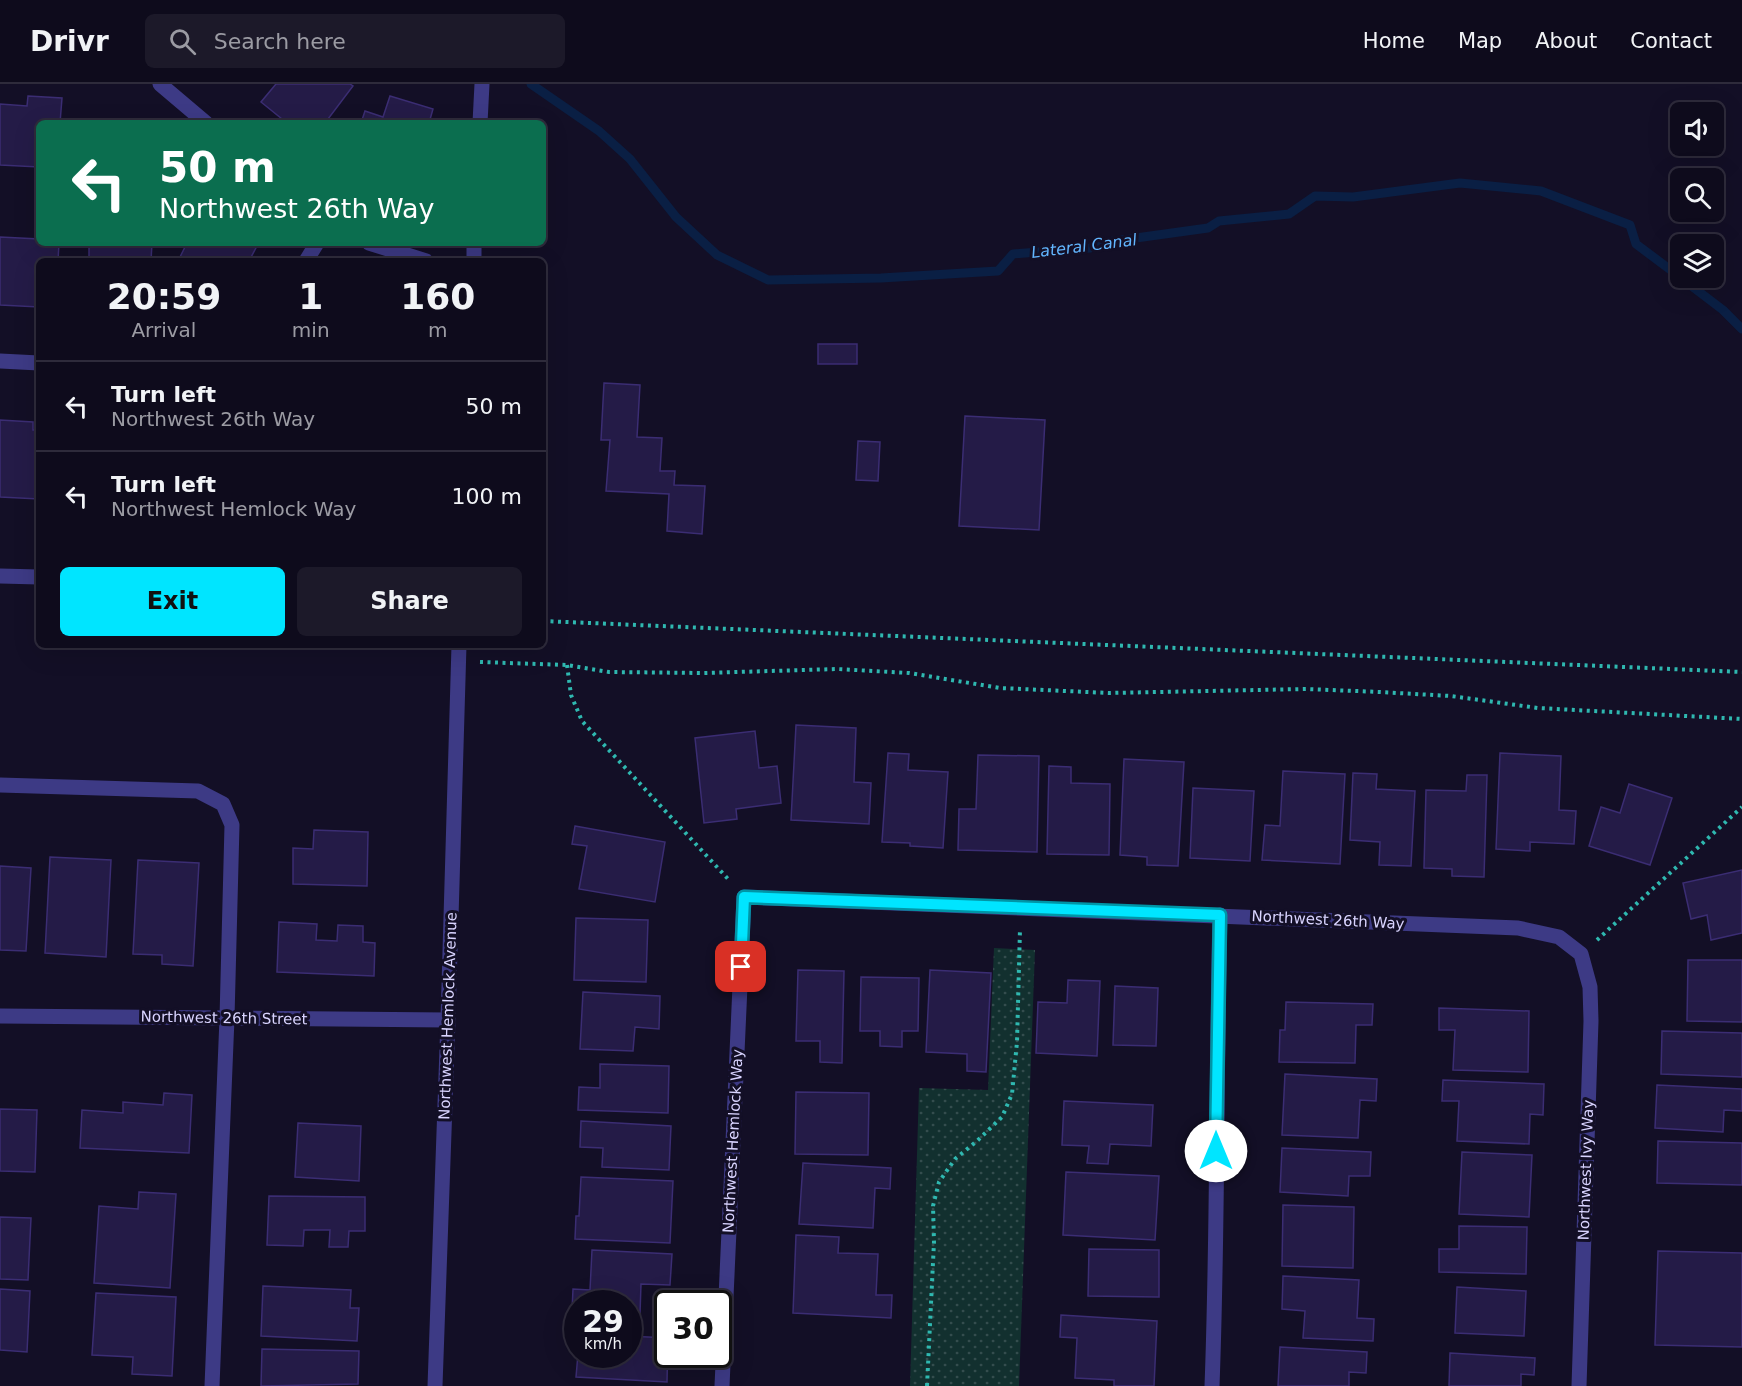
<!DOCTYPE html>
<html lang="en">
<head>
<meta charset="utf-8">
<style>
	:root { --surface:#0e0b1c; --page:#1c1929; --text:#f1f3f6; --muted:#9b9ba3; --line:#2e2b3b; --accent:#00e5ff }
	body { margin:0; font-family:"DejaVu Sans",sans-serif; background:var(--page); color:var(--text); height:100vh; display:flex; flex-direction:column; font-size:22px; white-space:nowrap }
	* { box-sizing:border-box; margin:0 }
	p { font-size:20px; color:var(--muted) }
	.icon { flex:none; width:33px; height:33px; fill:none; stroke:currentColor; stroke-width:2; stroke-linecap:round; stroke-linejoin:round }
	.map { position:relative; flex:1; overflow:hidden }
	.panel { position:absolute; left:36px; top:174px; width:510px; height:390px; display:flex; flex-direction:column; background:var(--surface); border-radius:9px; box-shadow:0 6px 24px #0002,0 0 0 2px var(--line) }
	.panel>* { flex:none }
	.hud { position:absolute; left:36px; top:36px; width:510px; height:126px; border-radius:9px; box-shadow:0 6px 24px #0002,0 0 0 2px var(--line); background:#0b6e4f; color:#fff; overflow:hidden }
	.buttons { position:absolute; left:1670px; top:18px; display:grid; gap:12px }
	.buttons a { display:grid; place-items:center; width:54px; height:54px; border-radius:9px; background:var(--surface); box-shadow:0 6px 24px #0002,0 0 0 2px var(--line); font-size:30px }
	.speed { position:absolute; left:564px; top:1206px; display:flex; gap:12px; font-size:30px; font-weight:700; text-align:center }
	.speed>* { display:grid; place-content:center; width:78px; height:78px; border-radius:50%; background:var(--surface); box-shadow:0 6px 24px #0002,0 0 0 2px var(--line); line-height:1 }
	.speed small { font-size:15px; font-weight:400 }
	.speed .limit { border:3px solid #111; border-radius:9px; background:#fff; color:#111 }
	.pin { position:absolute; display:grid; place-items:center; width:51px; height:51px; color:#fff; margin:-26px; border-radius:12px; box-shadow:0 3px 9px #0006 }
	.me { position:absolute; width:66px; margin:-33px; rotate:0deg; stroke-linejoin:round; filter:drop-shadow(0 0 4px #0008) }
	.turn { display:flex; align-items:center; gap:21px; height:126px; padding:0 24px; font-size:27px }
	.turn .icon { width:78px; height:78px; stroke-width:2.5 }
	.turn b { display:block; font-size:42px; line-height:51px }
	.eta { display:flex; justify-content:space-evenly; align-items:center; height:102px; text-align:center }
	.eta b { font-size:36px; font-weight:700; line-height:42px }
	.primary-button { display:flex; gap:12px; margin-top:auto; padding:12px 24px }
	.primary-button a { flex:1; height:69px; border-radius:9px; background:var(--accent); color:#111; font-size:24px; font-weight:700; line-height:69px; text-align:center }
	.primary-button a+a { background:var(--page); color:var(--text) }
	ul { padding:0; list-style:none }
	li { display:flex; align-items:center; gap:18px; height:90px; padding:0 24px; border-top:2px solid var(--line) }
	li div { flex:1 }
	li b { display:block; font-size:22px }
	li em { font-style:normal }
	header { display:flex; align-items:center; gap:36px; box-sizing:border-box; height:84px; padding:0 30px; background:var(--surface); border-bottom:2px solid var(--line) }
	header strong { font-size:28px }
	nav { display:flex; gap:33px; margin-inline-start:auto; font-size:21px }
	.search { width:420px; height:54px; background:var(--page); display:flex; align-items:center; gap:15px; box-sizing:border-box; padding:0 21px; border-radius:9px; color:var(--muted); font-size:22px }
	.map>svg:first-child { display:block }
	.grass { fill:url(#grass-dots) }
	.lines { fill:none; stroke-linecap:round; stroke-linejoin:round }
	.stream { stroke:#0a1f44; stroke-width:9 }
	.building { fill:#241b47; stroke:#3b2d73; stroke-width:1.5 }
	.path { stroke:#2fb8b0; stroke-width:4; stroke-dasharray:3 4.5; stroke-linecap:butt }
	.minor { stroke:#3d3a85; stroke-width:15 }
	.route-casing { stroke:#0095a6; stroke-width:15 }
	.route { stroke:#00e5ff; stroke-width:10 }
	.labels { text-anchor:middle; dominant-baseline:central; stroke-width:6; stroke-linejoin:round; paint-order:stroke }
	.street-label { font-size:15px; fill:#d9d4ff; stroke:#130f26 }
	.water-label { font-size:16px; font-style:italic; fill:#62b6ff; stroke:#130f26 }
</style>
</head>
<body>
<header>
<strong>Drivr</strong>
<div class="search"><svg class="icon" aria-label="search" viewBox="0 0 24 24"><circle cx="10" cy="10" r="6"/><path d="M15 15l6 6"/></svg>Search here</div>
<nav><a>Home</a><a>Map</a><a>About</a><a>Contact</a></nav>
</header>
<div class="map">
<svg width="1742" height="1302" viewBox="0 0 1742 1302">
	<defs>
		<pattern id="grass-dots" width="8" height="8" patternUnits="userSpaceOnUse" patternTransform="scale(1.5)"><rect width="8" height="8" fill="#12302f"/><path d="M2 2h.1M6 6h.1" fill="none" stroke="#344d4e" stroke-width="1.8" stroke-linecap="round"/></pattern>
	</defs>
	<rect width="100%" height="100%" fill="#130f26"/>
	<!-- grass -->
	<path class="grass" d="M994,864L1035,866L1019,1302H910L919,1004L988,1006Z"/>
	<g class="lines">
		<!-- stream -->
		<g class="stream">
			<path d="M531,0L599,47L630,75L676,133L717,171L768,196L881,194L998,187L1013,170L1090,164L1107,158L1208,144L1219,137L1289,130L1315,112L1353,113L1460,99L1541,107L1630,141L1636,160L1680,193"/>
			<path d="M1681,194L1723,226L1742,245"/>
		</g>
	</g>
	<!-- building -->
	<g class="building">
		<path d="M276,0H350L353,2L325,39H287L261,18Z"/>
		<path d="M28,12L62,14L60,39H39V83L0,81V20L27,22Z"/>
		<path d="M390,12L433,25L429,39H361L365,27L383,33Z"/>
		<path d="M0,153L39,155V159H59L58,177H39V223L0,221Z"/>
		<path d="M89,159H152L151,177H89Z"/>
		<path d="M187,159H255L258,160L249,177H178Z"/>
		<rect x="818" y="260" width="39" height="20"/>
		<path d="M604,299L640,301L637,353L662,354L660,387H675L674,401L705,402L702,450L667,447L669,410L606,407L610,356H601Z"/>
		<path d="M965,332L1045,336L1039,446L959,442Z"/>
		<path d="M0,336L33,338V346H39V415L0,413Z"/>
		<path d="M858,357L880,358L878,397L856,396Z"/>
		<path d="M796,641L856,644L854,698L871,699L869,740L791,736Z"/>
		<path d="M755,647L759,684L777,682L781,719L736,725L737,735L704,739L695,654Z"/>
		<path d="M888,669L909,670L908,686L948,688L943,764L910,762V759L882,758Z"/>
		<path d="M1500,669L1561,672L1559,726L1576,727L1574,760L1530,758V767L1496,765Z"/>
		<path d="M978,671L1039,672L1037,768L958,766L959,725H976Z"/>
		<path d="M1124,675L1184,678L1178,782L1147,781V773L1120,771Z"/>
		<path d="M1049,682L1071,683V699L1110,700L1109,771L1047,770Z"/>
		<path d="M1283,687L1345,690L1340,780L1262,776L1265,741L1280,742Z"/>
		<path d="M1353,689L1377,690L1376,705L1415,707L1411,782L1379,781L1380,758L1350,756Z"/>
		<path d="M1467,691H1487L1484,793L1452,792V785L1424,784L1426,706L1466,707Z"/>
		<path d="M1629,700L1672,714L1650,781L1589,762L1601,723L1620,729Z"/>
		<path d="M1193,704L1254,707L1250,777L1190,774Z"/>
		<path d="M575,742L665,758L655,818L579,805L587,762L572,760Z"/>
		<path d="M314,746L368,748L367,802L293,800V764L313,765Z"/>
		<path d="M50,773L111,776L106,873L45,869Z"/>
		<path d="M138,776L199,779L193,882L162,880V871L133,870Z"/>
		<path d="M0,782L31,784L26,867L0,866Z"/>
		<path d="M1742,786V849L1711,856L1707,831L1691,835L1683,799Z"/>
		<path d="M576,834L648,836L646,898L574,896Z"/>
		<path d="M279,838L317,840L316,856L337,857L338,841L363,842V858L375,859L374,892L277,888Z"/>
		<path d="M1688,876H1742V938L1687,937Z"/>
		<path d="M798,886L844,887L842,979L820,978V957H796Z"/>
		<path d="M930,886L991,889L986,988L967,987V970L926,968Z"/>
		<path d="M861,893L919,894L918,947H902V963L880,962V947H860Z"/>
		<path d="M1068,896L1100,897L1097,972L1036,969L1038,918L1067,919Z"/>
		<path d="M1115,902L1158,904L1156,962L1113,961Z"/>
		<path d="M583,908L660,912L659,945L635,943L633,967L580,965Z"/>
		<path d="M1286,918L1373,920L1372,941H1356L1355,979L1279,978L1280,946H1285Z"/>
		<path d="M1439,924L1529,927L1528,988L1453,986L1455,946H1439Z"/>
		<path d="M1662,947L1742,949V993L1661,990Z"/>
		<path d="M600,980L669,982L668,1029L578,1026L579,1003L600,1004Z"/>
		<path d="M1285,990L1377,995L1376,1017L1360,1016L1358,1054L1282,1051Z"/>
		<path d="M1443,996L1544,1000L1543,1031L1530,1030L1529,1060L1457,1057L1459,1017H1442Z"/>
		<path d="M1657,1001L1742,1005V1027L1724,1026L1723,1048L1655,1044Z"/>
		<path d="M796,1008L869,1009L868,1071L795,1070Z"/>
		<path d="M164,1009L192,1011L189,1069L80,1064L82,1026L123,1029V1018L163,1021Z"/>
		<path d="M1064,1017L1153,1021L1151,1062L1110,1060L1108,1080L1087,1079L1089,1062L1062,1061Z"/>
		<path d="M0,1025L37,1026L35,1088L0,1087Z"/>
		<path d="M581,1037L671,1042L669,1086L602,1083L603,1064L580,1063Z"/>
		<path d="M298,1039L361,1042L359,1097L295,1093Z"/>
		<path d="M1658,1057L1742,1059V1101L1657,1099Z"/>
		<path d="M1282,1064L1371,1068L1370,1092H1349L1348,1112L1280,1108Z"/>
		<path d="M1462,1068L1532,1071L1529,1133L1459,1130Z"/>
		<path d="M803,1079L891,1084L890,1105L875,1104L873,1144L799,1140Z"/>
		<path d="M1066,1088L1159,1092L1155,1156L1063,1151Z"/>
		<path d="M581,1093L673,1097L670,1159L575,1155L576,1132H579Z"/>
		<path d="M139,1108L176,1110L170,1204L94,1199L99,1122L138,1125Z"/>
		<path d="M269,1112L365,1113V1147H349L348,1163H329L330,1146H304L303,1162L267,1161Z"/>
		<path d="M1283,1121L1354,1123L1353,1184L1282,1182Z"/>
		<path d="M0,1133L31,1134L28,1196L0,1195Z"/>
		<path d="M1459,1142L1527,1143L1526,1190L1439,1188V1165H1459Z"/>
		<path d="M796,1151L839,1153L838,1169L878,1170L876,1211H892L891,1234L793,1229Z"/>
		<path d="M1089,1165L1159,1166V1213L1088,1212Z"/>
		<path d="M592,1166L672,1170L670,1201L641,1200L640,1230H628V1220H578V1227H572L573,1205L590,1206Z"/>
		<path d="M1658,1167L1742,1169V1263L1655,1261Z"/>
		<path d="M1283,1192L1359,1196L1357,1234L1374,1235L1373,1257L1303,1254L1305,1227L1282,1225Z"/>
		<path d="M263,1202L351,1206L350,1224H359L357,1257L261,1252Z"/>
		<path d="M1457,1203L1526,1207L1524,1252L1455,1249Z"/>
		<path d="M0,1205L30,1207L27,1268L0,1266Z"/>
		<path d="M96,1209L176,1213L172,1292L132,1290L133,1273L92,1271Z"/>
		<path d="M1061,1231L1157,1237L1154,1302H1114V1296L1075,1294L1077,1254L1060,1253Z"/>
		<path d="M628,1252L668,1254L667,1298L576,1293L578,1270H628Z"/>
		<path d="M1280,1263L1367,1268L1366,1289L1349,1288V1302H1278Z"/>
		<path d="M262,1265L359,1267L358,1300L261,1302Z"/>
		<path d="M1450,1269L1535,1274L1534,1291L1521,1290V1302H1449Z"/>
	</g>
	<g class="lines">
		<!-- path -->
		<g class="path">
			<path d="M543,537L1742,588"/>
			<path d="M480,578L567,581L609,588L704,589L837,585L909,589L1000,604L1109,609L1306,605L1380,608L1451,612L1538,624L1742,635"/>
			<path d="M567,581L571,611L582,637L729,796"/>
			<path d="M1597,856L1742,723"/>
			<path d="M927,1302L934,1158L933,1122L939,1098L955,1075L977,1057L1002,1033L1012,1010L1017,958L1020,845"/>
		</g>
		<!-- minor -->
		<g class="minor">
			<path d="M160,0L206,39"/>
			<path d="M480,39L482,0"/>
			<path d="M369,159L426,177"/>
			<path d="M306,177L317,159"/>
			<path d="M474,177V159"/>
			<path d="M0,277L39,279"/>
			<path d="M0,492L39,493"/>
			<path d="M0,701L198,707L223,720L232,741L227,934L212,1302"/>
			<path d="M0,932L448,936"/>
			<path d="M435,1302L448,936L459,561"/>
			<path d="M722,1302L744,813L1518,844L1559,853L1581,870L1590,903L1591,937L1579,1302"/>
			<path d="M1212,1302C1218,1145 1216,988 1220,831"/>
		</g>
	</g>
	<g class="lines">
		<defs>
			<path id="route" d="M741,883L744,813L1220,831L1216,1067"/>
		</defs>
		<!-- route casing -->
		<use href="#route" class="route-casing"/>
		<!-- route -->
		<use href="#route" class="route"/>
	</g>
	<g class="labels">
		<!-- street labels -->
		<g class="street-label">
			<text transform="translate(1328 836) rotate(3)">Northwest 26th Way</text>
			<text transform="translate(448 932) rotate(-88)">Northwest Hemlock Avenue</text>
			<text transform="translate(224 934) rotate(1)">Northwest 26th Street</text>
			<text transform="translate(733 1057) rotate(-87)">Northwest Hemlock Way</text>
			<text transform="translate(1586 1086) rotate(-88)">Northwest Ivy Way</text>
		</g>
		<!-- water labels -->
		<g class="water-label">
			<text transform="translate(1084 162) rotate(-7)">Lateral Canal</text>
		</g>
	</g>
</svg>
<div class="buttons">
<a><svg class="icon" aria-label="sound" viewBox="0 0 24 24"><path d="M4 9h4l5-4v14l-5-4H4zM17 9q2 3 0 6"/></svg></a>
<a><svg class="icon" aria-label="search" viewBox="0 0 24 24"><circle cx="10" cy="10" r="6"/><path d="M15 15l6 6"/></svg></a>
<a><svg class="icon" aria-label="layers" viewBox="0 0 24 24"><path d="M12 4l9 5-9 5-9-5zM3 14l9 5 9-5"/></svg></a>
</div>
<div class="speed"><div>29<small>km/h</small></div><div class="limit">30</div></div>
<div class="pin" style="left:741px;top:883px;background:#d93025"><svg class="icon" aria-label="arrive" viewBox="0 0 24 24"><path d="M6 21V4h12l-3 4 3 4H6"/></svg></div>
<svg class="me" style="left:1216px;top:1067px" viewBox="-20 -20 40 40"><circle r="19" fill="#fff"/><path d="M0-13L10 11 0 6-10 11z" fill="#00e5ff"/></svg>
<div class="hud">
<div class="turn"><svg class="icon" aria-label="left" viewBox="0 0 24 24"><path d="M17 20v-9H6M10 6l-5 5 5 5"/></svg><div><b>50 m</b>Northwest 26th Way</div></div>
</div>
<section class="panel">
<div class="eta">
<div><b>20:59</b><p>Arrival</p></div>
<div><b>1</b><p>min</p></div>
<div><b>160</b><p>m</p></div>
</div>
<ul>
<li><svg class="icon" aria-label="left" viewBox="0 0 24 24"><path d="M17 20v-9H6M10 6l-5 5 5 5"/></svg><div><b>Turn left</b><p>Northwest 26th Way</p></div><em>50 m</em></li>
<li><svg class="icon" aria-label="left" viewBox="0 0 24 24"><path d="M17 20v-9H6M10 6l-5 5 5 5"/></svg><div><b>Turn left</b><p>Northwest Hemlock Way</p></div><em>100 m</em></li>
</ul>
<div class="primary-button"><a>Exit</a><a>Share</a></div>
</section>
</div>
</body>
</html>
